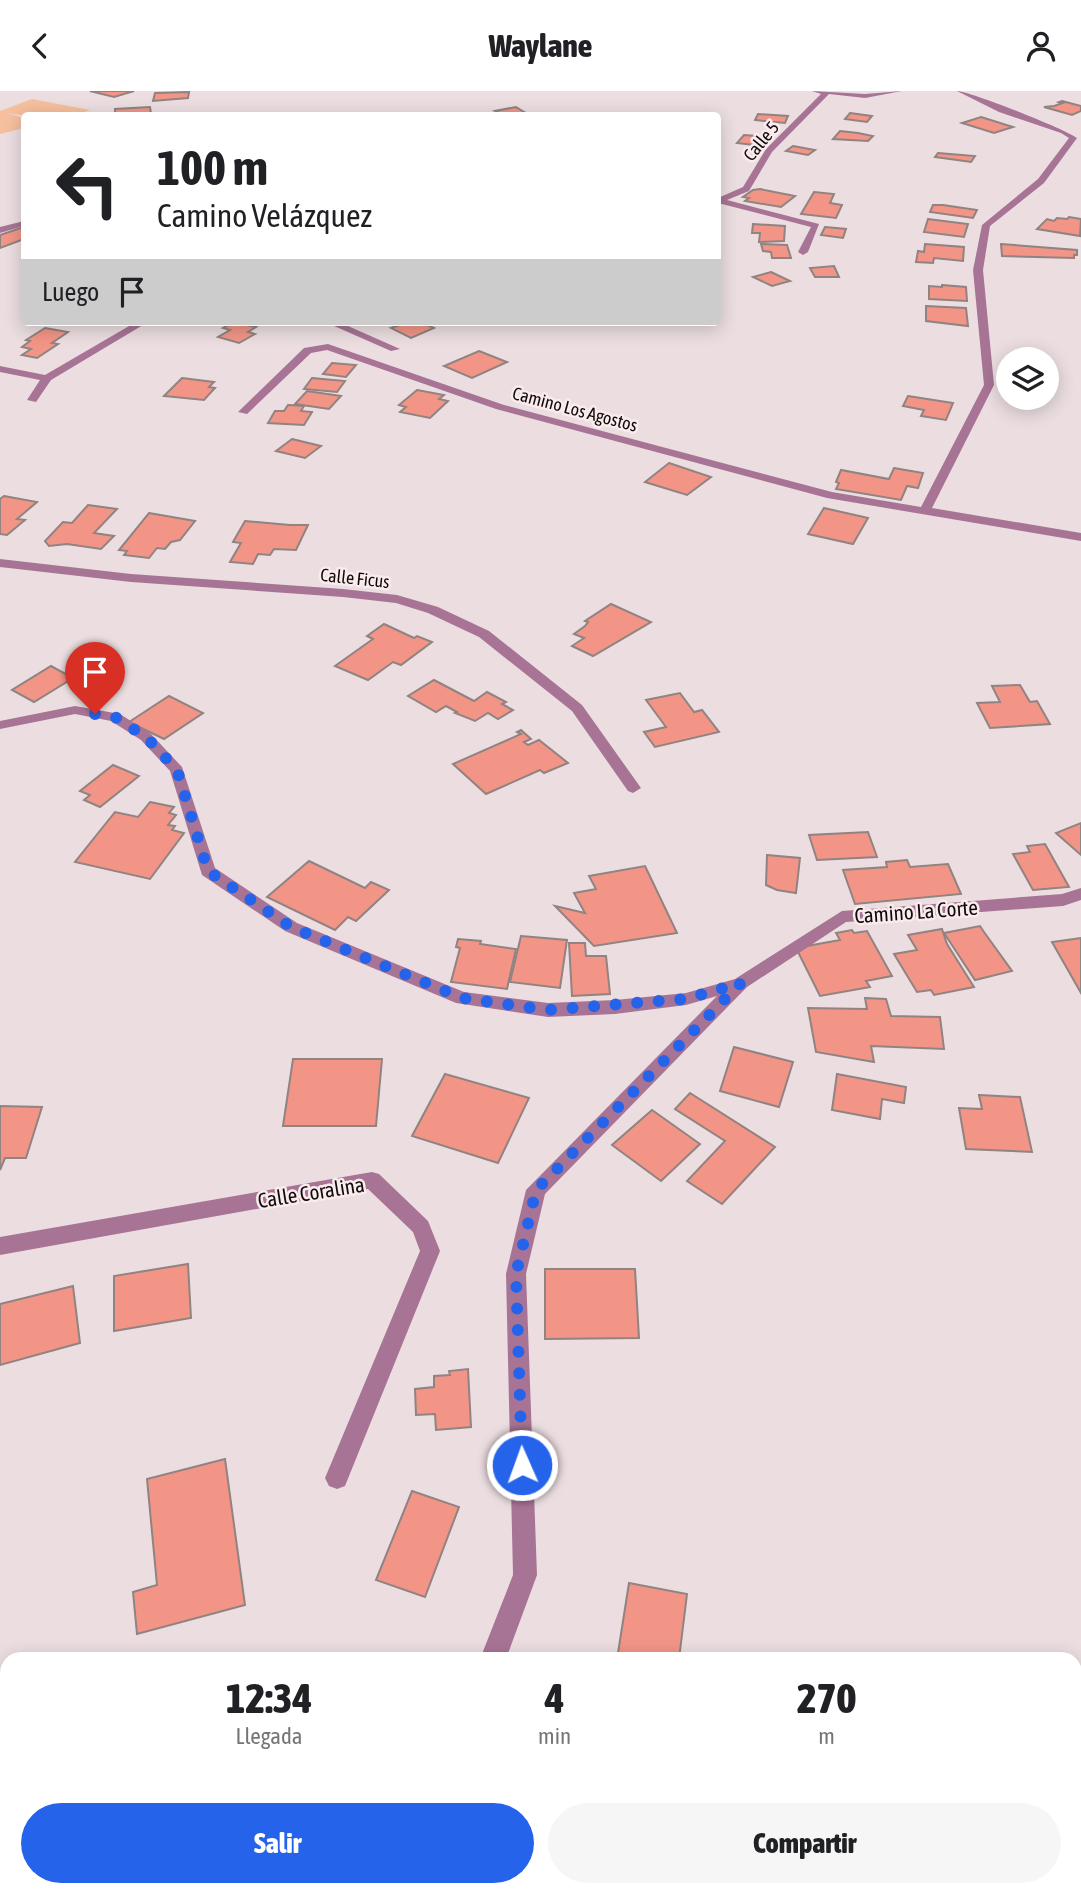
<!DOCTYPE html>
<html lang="es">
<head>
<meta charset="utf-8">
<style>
	:root { --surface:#fff; --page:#f6f6f6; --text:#202124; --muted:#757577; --accent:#2563eb }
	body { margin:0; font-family:"Asap Condensed",sans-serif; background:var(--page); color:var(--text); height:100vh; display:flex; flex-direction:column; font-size:26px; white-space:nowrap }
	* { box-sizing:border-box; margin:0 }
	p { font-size:23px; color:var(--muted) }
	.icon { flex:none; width:38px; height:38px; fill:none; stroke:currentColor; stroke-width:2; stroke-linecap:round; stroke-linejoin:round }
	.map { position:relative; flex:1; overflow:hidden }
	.panel { position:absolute; left:0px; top:1561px; width:1082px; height:245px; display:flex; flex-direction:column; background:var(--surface); border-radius:21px 21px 0 0; box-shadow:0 4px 18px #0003 }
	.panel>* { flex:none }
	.banner { position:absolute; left:21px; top:21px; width:700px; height:214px; border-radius:7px; box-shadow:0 4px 18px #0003; background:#fff; color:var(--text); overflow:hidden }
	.fabs { position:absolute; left:996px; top:256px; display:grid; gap:14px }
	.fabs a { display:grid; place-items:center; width:63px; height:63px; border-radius:50%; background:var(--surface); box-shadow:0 4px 18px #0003; font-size:35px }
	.pin { position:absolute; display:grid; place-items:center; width:60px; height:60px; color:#fff; margin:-72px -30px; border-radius:50% 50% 50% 0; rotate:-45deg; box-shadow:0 0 7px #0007 }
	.pin .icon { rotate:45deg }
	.me { position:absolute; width:77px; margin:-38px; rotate:358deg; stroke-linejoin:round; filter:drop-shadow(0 0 5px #0008) }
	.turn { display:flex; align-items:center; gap:24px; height:147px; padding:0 21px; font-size:32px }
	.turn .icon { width:91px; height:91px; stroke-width:2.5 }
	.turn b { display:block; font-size:49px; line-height:60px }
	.then { display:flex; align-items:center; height:66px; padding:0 21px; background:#0003; gap:14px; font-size:26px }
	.eta { display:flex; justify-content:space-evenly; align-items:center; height:119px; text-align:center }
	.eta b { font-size:42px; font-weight:800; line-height:49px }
	.primary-button { display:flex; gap:14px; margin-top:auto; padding:14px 21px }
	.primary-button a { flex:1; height:80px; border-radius:42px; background:var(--accent); color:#fff; font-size:28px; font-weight:800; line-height:80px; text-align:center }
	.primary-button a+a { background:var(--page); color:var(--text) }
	header { display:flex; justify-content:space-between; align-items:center; height:91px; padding:0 21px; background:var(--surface); font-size:32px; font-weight:800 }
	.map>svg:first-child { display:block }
	.green { fill:#f6bf9e }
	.building { fill:#f29587; stroke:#908381; stroke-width:2 }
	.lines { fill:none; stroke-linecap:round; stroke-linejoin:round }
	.minor { fill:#a87495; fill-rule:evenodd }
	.route { stroke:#2563eb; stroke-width:12; stroke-dasharray:0 21.6 }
	.labels { text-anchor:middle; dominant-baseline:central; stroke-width:5; stroke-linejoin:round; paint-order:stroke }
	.far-street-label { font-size:18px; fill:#0f0b0b; stroke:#faebed }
	.street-label { font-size:21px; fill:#0f0b0b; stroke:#faebed }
</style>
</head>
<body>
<header><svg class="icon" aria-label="back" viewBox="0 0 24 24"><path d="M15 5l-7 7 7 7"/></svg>Waylane<svg class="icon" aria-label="person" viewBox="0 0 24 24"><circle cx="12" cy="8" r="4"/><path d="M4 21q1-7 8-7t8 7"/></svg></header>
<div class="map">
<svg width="1081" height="1806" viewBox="0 0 1081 1806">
	<rect width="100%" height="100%" fill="#ecdee0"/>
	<!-- green -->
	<path class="green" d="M32,8L90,19C66,29 32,26 7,22L24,27V37L0,43V20Z"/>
	<!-- building -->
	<g class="building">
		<path d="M90,0H134L114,6Z"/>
		<path d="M189,1L188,7L153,10L155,2Z"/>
		<path d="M1062,10L1081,15V20L1072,24L1044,16L1054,15L1063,12L1059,11Z"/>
		<path d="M150,16L151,23L115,24V18Z"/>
		<path d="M516,16L529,24H503L495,20Z"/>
		<path d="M850,22L872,25L867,31L845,28Z"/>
		<path d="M758,23L788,25L785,32L755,29Z"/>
		<path d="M981,26L1013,36L994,42L962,32Z"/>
		<path d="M840,40L858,42L873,45L868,50L833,48Z"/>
		<path d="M744,44L769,46L762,55L737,52Z"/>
		<path d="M793,55L815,59L808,64L786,60Z"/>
		<path d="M938,62L975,65L971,71L935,66Z"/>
		<path d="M760,98L795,105L781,116L745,110L749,107L743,106L753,99Z"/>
		<path d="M814,101L834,103L830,112L842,114L836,127L801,123Z"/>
		<path d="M933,114H943L977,119L973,127L930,121Z"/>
		<path d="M1069,126L1081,128L1080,145L1037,138L1047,128L1054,130L1057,127L1067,128Z"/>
		<path d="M928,128L968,133L964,146L924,141Z"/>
		<path d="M753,133L785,135L784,150L759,151L760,142H752Z"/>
		<path d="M24,136V148L0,157V144Z"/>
		<path d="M825,136L846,138L843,147L821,144Z"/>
		<path d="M761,153L787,154L791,167H772L771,161L763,160Z"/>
		<path d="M925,153L964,156L963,170L934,167L933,172L916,171L918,160L924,161Z"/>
		<path d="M1001,153L1077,159V164H1074V167L1002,165Z"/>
		<path d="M834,175L839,186H815L810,177Z"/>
		<path d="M771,181L790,190L772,195L753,186Z"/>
		<path d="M942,194L966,196L967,210L929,208V195L942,196Z"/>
		<path d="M926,215L966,217L968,235L926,230Z"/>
		<path d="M234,231H252L247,234L256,236L248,241L255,243L239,252L218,246L230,239L223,237Z"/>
		<path d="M408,231H421L434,237L411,247L391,237Z"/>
		<path d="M45,237L68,241L52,252L58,253L37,267L22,264L31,258L22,256L30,250L26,249Z"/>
		<path d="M479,260L507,271L472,287L444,275Z"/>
		<path d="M332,272L356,274L346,286L323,283Z"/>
		<path d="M182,287L214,291L209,296L215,297L204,309L164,305Z"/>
		<path d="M312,287L345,290L337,301L304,298Z"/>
		<path d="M417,299L444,304L439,308L448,310L430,327L400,321L406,316L399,314Z"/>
		<path d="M307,300L341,305L329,318L295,313Z"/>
		<path d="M908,305L953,312L946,329L921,325L924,319L903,315Z"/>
		<path d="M288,314L304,315L301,320L312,321L304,334L268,332L275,320H284Z"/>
		<path d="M292,348L321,355L305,367L276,360Z"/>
		<path d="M669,372L711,386L687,404L645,391Z"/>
		<path d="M894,377L923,382L918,397L907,395L901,409L836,398L839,392L836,391L841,379L889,388Z"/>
		<path d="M4,405L37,411L17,428L25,429L7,444L0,443V408Z"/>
		<path d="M88,414L117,418L94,442L114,445L101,458L67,453L49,455L45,450L63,431L72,432Z"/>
		<path d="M824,417L868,427L853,453L808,443Z"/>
		<path d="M149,422L195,430L180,449L171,451L165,458L157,457L149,467L124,464L127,460L119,459Z"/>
		<path d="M245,430L290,434H308L296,459L274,458L270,464L258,463L253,473L230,471L241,452L233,451Z"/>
		<path d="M611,513L651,531L593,565L572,555L584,547L574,543L585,535L588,531L585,530Z"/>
		<path d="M384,533L414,547L417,545L432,551L401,574L393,571L368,589L335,575L373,548L367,545Z"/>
		<path d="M51,575L73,587L34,611L12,599Z"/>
		<path d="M434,589L474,610L487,601L506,611L502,613L513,619L498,628L488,622L475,630L455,622L457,621L446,615L436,621L408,605Z"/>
		<path d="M1020,594L1030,611L1037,610L1050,633L990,637L977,612L1000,611L992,595Z"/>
		<path d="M680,602L694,621L702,619L719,641L655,656L644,641L666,636L646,609Z"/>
		<path d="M169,605L203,622L164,648L129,631Z"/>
		<path d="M521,639L531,648L524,651L528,654L539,649L568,672L544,682L540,679L486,703L453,673L521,643L517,641Z"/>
		<path d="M113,674L139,685L100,716L84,709L90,704L80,700Z"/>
		<path d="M150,711L174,716L169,722L176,724L168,734L175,735L172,739L184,742L150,788L75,771L115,721L138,726Z"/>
		<path d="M1081,732V764L1056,742Z"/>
		<path d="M868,741L877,766L817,769L809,744Z"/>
		<path d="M1045,753L1069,796L1033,799L1013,763L1030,761L1027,755Z"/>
		<path d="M767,764L800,767L796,802L777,799L766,794Z"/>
		<path d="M907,769L910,776L948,773L961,803L855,813L843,779L887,776L886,771Z"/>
		<path d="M309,770L365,797L371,791L389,799L356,830L348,826L335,839L267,806Z"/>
		<path d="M645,775L677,842L594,855L555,815L585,822L574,802L596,798L589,785Z"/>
		<path d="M980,835L984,841L1012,880L975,889L944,842Z"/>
		<path d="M942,838L947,853L974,896L934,904L931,899L917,901L894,863L917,859L908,844Z"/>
		<path d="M852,839L854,842L867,840L892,885L866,890L870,896L820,905L796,857L840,849L836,842Z"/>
		<path d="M521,845L567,849L560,897L510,891Z"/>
		<path d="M1081,847V902L1052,851Z"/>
		<path d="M458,848L481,850L480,853L516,858L507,898L451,891L460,857L456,856Z"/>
		<path d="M569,852H585L586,865H606L610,903L572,905Z"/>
		<path d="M865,907L886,908L891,925L940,926L944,958L871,955L874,971L816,961L808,917L867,918Z"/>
		<path d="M734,956L793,971L779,1016L720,1000Z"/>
		<path d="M293,968H382L376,1035H283Z"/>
		<path d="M445,983L529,1007L498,1072L412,1045Z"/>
		<path d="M837,983L906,996L904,1012L882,1008L880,1028L832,1019Z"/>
		<path d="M690,1002L775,1056L722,1113L687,1090L725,1050L675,1018Z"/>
		<path d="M979,1004L1020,1006L1032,1061L966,1058L959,1017L982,1018Z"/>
		<path d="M0,1015L42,1016L26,1067H5L0,1079Z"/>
		<path d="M652,1019L700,1053L661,1090L612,1054Z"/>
		<path d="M188,1173L191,1227L114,1240V1185Z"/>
		<path d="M545,1178H635L639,1247L545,1248Z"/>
		<path d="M73,1195L80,1252L0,1274V1213Z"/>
		<path d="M468,1278L471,1336L436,1339L435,1323L416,1324L415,1298L434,1296V1285L450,1284L449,1280Z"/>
		<path d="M225,1368L245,1514L137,1543L133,1501L157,1494L147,1388Z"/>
		<path d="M412,1400L459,1416L425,1506L376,1489Z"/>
		<path d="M629,1492L687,1503L679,1568H641L618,1562Z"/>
		<path d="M420,1799H546L550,1801L548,1806H417Z"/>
	</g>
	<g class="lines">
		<!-- minor -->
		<g class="minor">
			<path d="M812,0L865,3L902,0L865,7L829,3L772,61L749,100L727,109L819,133L808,161L803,164L798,161L811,136L718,112V107L743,96L766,58L821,3Z"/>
			<path d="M957,0C969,0 1068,39 1077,47L1044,92L990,135L983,179L994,294L932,417L1081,442V450L827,407L496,318L327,259L311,262L247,323L238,321L304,257L328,253L504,314L832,401L921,416L984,294L973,179L982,134L1038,88L1069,47L1061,42L999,21Z"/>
			<path d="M24,130V135L0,142V136Z"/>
			<path d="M136,231H148L51,289L36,311L27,309L40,289L0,281V275L45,284Z"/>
			<path d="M325,231H339L400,258L391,260Z"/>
			<path d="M0,468L131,483L343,498L397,504L438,516L489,540L582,614L641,697L633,702L628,700L572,620L479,546L428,522L396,512L343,506L131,491L0,476Z"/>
			<path d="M75,615L120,623L151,643L182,676L215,777L297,832L464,901L548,912L615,909L686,902L735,888L842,820L1062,803L1081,797V809L1063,815L846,831L747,896L545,1103L526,1183L537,1484L506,1568H480L513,1484L506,1183L526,1099L717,905L686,914L615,923L548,926L456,912L285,840L202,784L170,680L141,649L111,630L75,623L0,638V630Z"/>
			<path d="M372,1081L379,1083L428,1130L440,1160L345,1395L337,1398L329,1395L325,1387L420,1160L413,1141L368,1098L0,1164V1146Z"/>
			<path d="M392,1799H420L417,1806H389Z"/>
		</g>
	</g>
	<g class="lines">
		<!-- route -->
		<path class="route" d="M95,623L115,626L146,646L177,679L208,780L291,836L462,907L548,919L685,908L741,892L536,1099L516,1183L522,1374"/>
	</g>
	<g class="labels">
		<!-- far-street labels -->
		<g class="far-street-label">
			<text transform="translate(761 50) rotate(-51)">Calle 5</text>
			<text transform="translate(575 318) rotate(15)">Camino Los Agostos</text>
			<text transform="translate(355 487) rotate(6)">Calle Ficus</text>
		</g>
		<!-- street labels -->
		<g class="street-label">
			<text transform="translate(916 820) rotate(-4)">Camino La Corte</text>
			<text transform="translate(311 1101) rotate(-9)">Calle Coralina</text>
		</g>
	</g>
</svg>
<div class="fabs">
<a><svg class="icon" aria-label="layers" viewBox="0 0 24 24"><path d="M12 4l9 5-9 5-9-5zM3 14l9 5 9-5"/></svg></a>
</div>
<div class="pin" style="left:95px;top:623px;background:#d93025"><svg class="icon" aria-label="arrive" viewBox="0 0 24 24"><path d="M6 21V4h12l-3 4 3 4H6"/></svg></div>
<svg class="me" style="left:522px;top:1374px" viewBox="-20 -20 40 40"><circle r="17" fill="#2563eb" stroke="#fff" stroke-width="3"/><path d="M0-11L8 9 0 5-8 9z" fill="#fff"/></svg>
<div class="banner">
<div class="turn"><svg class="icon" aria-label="left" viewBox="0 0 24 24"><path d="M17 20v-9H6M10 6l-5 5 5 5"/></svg><div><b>100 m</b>Camino Velázquez</div></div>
<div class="then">Luego<svg class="icon" aria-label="arrive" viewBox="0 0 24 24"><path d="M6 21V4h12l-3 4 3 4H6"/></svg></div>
</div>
<section class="panel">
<div class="eta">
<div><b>12:34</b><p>Llegada</p></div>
<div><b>4</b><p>min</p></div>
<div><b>270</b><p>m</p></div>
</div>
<div class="primary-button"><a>Salir</a><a>Compartir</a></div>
</section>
</div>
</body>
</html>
